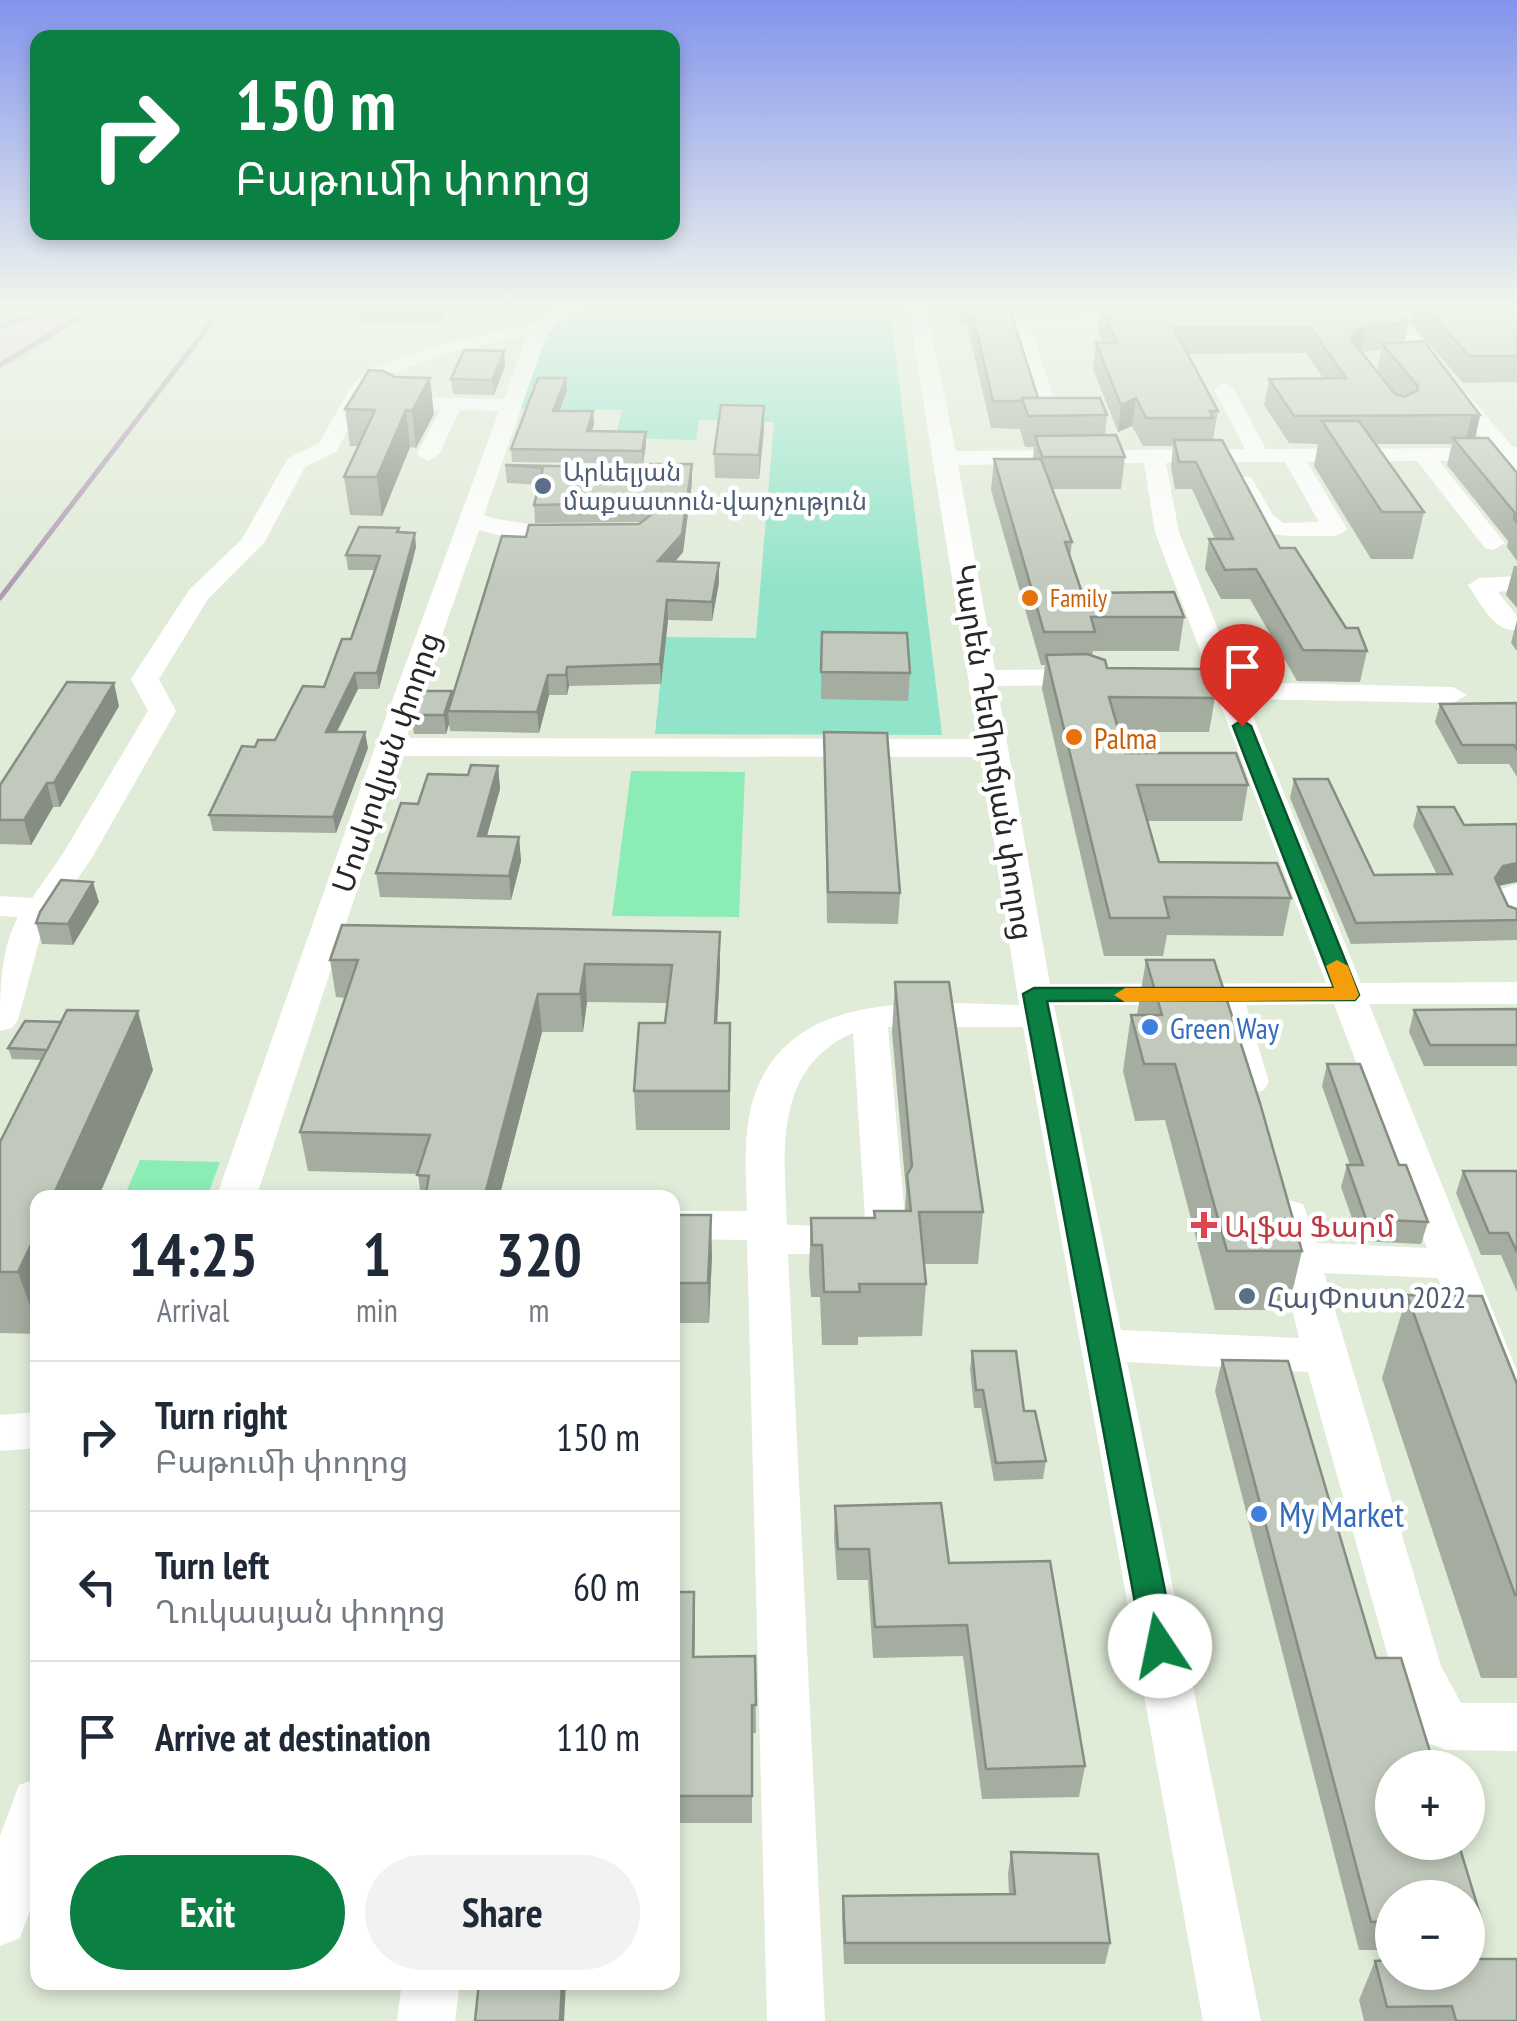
<!DOCTYPE html>
<html lang="en">
<head>
<meta charset="utf-8">
<style>
	:root { --surface:#fff; --page:#f2f2f3; --text:#1f2937; --muted:#747a83; --line:#e0e1e3; --accent:#0b8043 }
	body { margin:0; font-family:"PT Sans Narrow","Noto Sans Armenian",sans-serif; background:var(--page); color:var(--text); height:100vh; display:flex; flex-direction:column; font-size:38px; white-space:nowrap }
	* { box-sizing:border-box; margin:0 }
	p { font-size:32px; color:var(--muted) }
	.icon { flex:none; width:55px; height:55px; fill:none; stroke:currentColor; stroke-width:2; stroke-linecap:round; stroke-linejoin:round }
	.map { position:relative; flex:1; overflow:hidden }
	.side { position:absolute; left:30px; top:1190px; width:650px; height:800px; display:flex; flex-direction:column; background:var(--surface); border-radius:20px; box-shadow:0 5px 15px #0003 }
	.side>* { flex:none }
	.top-card { position:absolute; left:30px; top:30px; width:650px; height:210px; border-radius:20px; box-shadow:0 5px 15px #0003; background:#0b8043; color:#fff; overflow:hidden }
	.fabs { position:absolute; left:1375px; top:1750px; display:grid; gap:20px }
	.fabs a { display:grid; place-items:center; width:110px; height:110px; border-radius:50%; background:var(--surface); box-shadow:0 5px 15px #0003; font-size:50px }
	.pin { position:absolute; display:grid; place-items:center; width:85px; height:85px; color:#fff; margin:-102px -42px; border-radius:50% 50% 50% 0; rotate:-45deg; box-shadow:0 0 10px #0007 }
	.pin .icon { rotate:45deg }
	.me { position:absolute; width:110px; margin:-55px; rotate:349deg; stroke-linejoin:round; filter:drop-shadow(0 0 8px #0008) }
	.turn { display:flex; align-items:center; gap:35px; height:210px; padding:0 40px; font-size:45px }
	.turn .icon { width:130px; height:130px; stroke-width:2.5 }
	.turn b { display:block; font-size:70px; line-height:85px }
	.eta { display:flex; justify-content:space-evenly; align-items:center; height:170px; text-align:center }
	.eta b { font-size:60px; font-weight:800; line-height:70px }
	.action { display:flex; gap:20px; margin-top:auto; padding:20px 40px }
	.action a { flex:1; height:115px; border-radius:60px; background:var(--accent); color:#fff; font-size:40px; font-weight:800; line-height:115px; text-align:center }
	.action a+a { background:var(--page); color:var(--text) }
	ul { padding:0; list-style:none }
	li { display:flex; align-items:center; gap:30px; height:150px; padding:0 40px; border-top:2px solid var(--line) }
	li div { flex:1 }
	li b { display:block; font-size:38px }
	li em { font-style:normal }
	.map>svg:first-child { display:block }
	.industrial { fill:#e2d9df }
	.green { fill:#91e4c9 }
	.pitch { fill:#8cecb6 }
	.lines { fill:none; stroke-linecap:round; stroke-linejoin:round }
	.minor { fill:#fff; fill-rule:evenodd }
	.rail { stroke:#af9bb3; stroke-width:5 }
	.wall { fill:#a5ada1; fill-rule:evenodd }
	.shaded-wall { fill:#868d83 }
	.building { fill:#c0c9bb; stroke:#868d83; stroke-width:2.5 }
	.route { fill:#0b8043; stroke:#07532c; stroke-width:2.5 }
	.slow { fill:#f59e0b }
	.service-dot { fill:#5c6f8a; stroke:#fff; stroke-width:4 }
	.food-dot { fill:#e8710a; stroke:#fff; stroke-width:4 }
	.shop-dot { fill:#3f7fe0; stroke:#fff; stroke-width:4 }
	.health-dot { fill:#e0444e; stroke:#fff; stroke-width:4 }
	.labels { text-anchor:middle; dominant-baseline:central; stroke-width:9; stroke-linejoin:round; paint-order:stroke }
	.far-service-label { font-size:25px; fill:#4e5e75; stroke:#fff; text-anchor:start }
	.far-food-label { font-size:25px; fill:#c56008; stroke:#fff; text-anchor:start }
	.food-label { font-size:30px; fill:#c56008; stroke:#fff; text-anchor:start }
	.street-label { font-size:30px; fill:#272727; stroke:#fff }
	.shop-label { font-size:30px; fill:#366cbe; stroke:#fff; text-anchor:start }
	.health-label { font-size:30px; fill:#be3a42; stroke:#fff; text-anchor:start }
	.service-label { font-size:30px; fill:#4e5e75; stroke:#fff; text-anchor:start }
	.near-shop-label { font-size:35px; fill:#366cbe; stroke:#fff; text-anchor:start }
</style>
</head>
<body>
<div class="map">
<svg width="1517" height="2021" viewBox="0 0 1517 2021">
	<rect width="100%" height="100%" fill="#e0ebd8"/>
	<!-- industrial -->
	<path class="industrial" d="M36,312L81,320L0,373V323Z"/>
	<!-- green -->
	<path class="green" d="M617,307H879L890,310L942,735L655,734L665,637L756,638L774,422L699,420L696,440L615,438L622,410L511,409L550,325Z"/>
	<!-- pitch -->
	<g class="pitch">
		<path d="M631,771L745,772L739,917L612,916Z"/>
		<path d="M140,1160L220,1162L207,1197H124Z"/>
	</g>
	<g class="lines">
		<!-- minor -->
		<g class="minor">
			<path d="M563,307H589L557,323L546,336L484,515C508,525 573,525 584,535C566,553 502,537 479,530L406,738L978,739L908,307H926L956,451L1245,449L1214,389L1224,383L1234,389L1266,449L1490,448L1374,307H1393L1513,447H1517V473L1509,471L1501,461H1439L1505,543L1493,550L1485,548L1417,461L1307,462L1347,529C1338,538 1329,536 1317,536C1257,537 1260,533 1232,482L1235,477H1251L1273,515L1283,523L1319,522L1285,462L1166,463L1179,532L1239,682L1453,687L1467,695L1453,703L1246,699L1361,983L1517,982V1004H1369L1517,1371V1445L1501,1439L1495,1427L1438,1278L1324,1273L1441,1666L1461,1703H1517V1751L1446,1750L1428,1743L1392,1671L1308,1372L1127,1362L1261,2021H1203L1023,1027H888L905,1218L891,1242L857,1254H788L825,2021H767L747,1240L672,1239V1211H747C746,1175 743,1138 752,1103C786,986 926,1003 1019,1005L981,757L401,756L256,1198H216L375,747L499,411L460,410L439,454L428,461L417,454L440,410L399,409L389,403L399,397L504,399L527,335L456,351L384,376L369,391L336,452L305,467L264,543L208,599L159,679L176,711L93,856L42,931L18,1020L12,1028L0,1031C0,991 0,951 18,917L0,916V896L32,898L62,855L148,711L131,679L189,590L242,539L288,458L319,443L350,388L370,368L443,343L537,323L543,315ZM1144,463L1155,532L1212,682L1201,684L1197,690L1201,696L1218,698L1326,983L1050,984L997,686L1092,685L1106,677L1092,669L995,670L958,465ZM1334,1004L1427,1248L1317,1243L1303,1204L1289,1200L1275,1204L1269,1214L1299,1338L1121,1330L1054,1005H1211L1233,1082L1238,1090L1251,1094L1264,1090L1269,1082L1246,1005ZM853,1033L865,1218L853,1226L787,1225C784,1153 773,1068 853,1033Z"/>
			<path d="M1221,307H1239L1243,313L1232,322L1032,329L1060,420L1049,426L1038,420L1013,326L1018,320L1223,311Z"/>
			<path d="M1517,576V590L1498,592L1517,616V630C1494,633 1480,602 1468,585L1480,578Z"/>
			<path d="M1517,884V928L1505,925L1493,897L1498,890Z"/>
			<path d="M38,1412V1448L0,1451V1415Z"/>
			<path d="M38,1778V1889L20,1938L0,1946V1836L19,1785Z"/>
			<path d="M402,1982H460L455,2021H397Z"/>
		</g>
		<!-- rail -->
		<g class="rail">
			<path d="M0,326L62,307"/>
			<path d="M0,365L96,307"/>
			<path d="M0,598L209,326L216,307"/>
		</g>
	</g>
	<!-- wall -->
	<g class="wall">
		<path d="M359,307H448L443,322L361,323Z"/>
		<path d="M957,307H1395L1409,323L1405,342L1480,415L1475,438L1517,473V561L1507,547L1508,541L1447,465L1452,444H1376L1424,512L1413,559H1371L1314,466L1318,444L1289,443L1264,405L1269,379L1323,378L1306,353L1187,354L1218,411L1213,439L1280,548L1367,651L1360,682L1297,681L1250,599H1221L1205,569L1209,539H1215L1192,489H1175L1171,467L1173,446H1143L1132,426L1118,432L1093,369L1096,343H1103L1098,330L1100,310L1011,313L1038,398L1107,415L1105,436L1125,457L1121,489H1052L1072,542L1070,558L1082,593L1184,617L1179,651H1093L1092,656L1107,668L1215,698L1209,732H1119L1125,753L1248,785L1242,821H1147L1159,862L1291,898L1283,936L1167,935L1163,956H1104L1042,689L1045,665H1041L991,490L994,459H1033L1034,447H1025L1020,429L991,428L967,325H962ZM1381,350L1377,370L1397,395L1395,394L1361,352Z"/>
		<path d="M1414,307H1517V384L1515,382L1463,383L1411,323Z"/>
		<path d="M504,351L505,366L494,395L453,394L451,379Z"/>
		<path d="M369,370L434,414L416,448L410,447L382,516L350,515L344,477L358,446H350L345,409Z"/>
		<path d="M567,391L559,411H593L594,424L592,431L646,432V445L643,464L512,462L511,449Z"/>
		<path d="M764,430L759,479L715,478L714,454Z"/>
		<path d="M692,464V482L683,552L675,562L719,582L712,621L668,620L661,684L569,686L567,695H549L539,733L450,731L449,724L446,734H414L411,715L452,691L453,696L526,537L639,524L642,522L535,523L534,505L539,485L507,483L505,465L643,468Z"/>
		<path d="M399,528L400,532L416,547L379,689H358L336,732L368,748L336,833L213,831L209,815L255,747L275,740L324,687L351,639L375,570H348L346,555Z"/>
		<path d="M1514,566H1517V608L1506,595Z"/>
		<path d="M1517,620V651L1511,643Z"/>
		<path d="M822,632L910,673L908,701L821,699Z"/>
		<path d="M1517,703V777L1509,764H1458L1435,722L1440,704Z"/>
		<path d="M119,706L60,807H53L31,845L0,844V785Z"/>
		<path d="M824,732L900,893L898,924L827,923Z"/>
		<path d="M498,766L500,789L487,836L519,837L521,861L511,900L380,897L376,873L418,804Z"/>
		<path d="M1294,779L1374,875H1437L1413,826L1418,807L1464,825L1517,824V882L1499,886L1508,906L1517,909V940L1351,944L1290,798Z"/>
		<path d="M99,902L73,945L42,944L36,923Z"/>
		<path d="M720,932V969L717,1023H730V1130H636L634,1091L665,1023L667,1003L587,1002L583,1032H542L499,1198H421L418,1174L308,1171L300,1132L346,998L336,997L330,960Z"/>
		<path d="M1146,960L1302,1251L1288,1310H1215L1165,1120L1135,1121L1123,1071L1131,1015H1137Z"/>
		<path d="M895,982L983,1212L978,1264H924L926,1284L922,1336L858,1337V1345H822L820,1297H811L809,1271L811,1218H874V1211H905L906,1191L892,1032Z"/>
		<path d="M1517,1009V1066H1424L1409,1032L1414,1010Z"/>
		<path d="M25,1021L153,1070L98,1198H38V1334L0,1333V1142L42,1060L12,1059L8,1048Z"/>
		<path d="M1327,1064L1399,1165L1428,1222L1421,1244L1360,1241L1341,1187L1347,1165H1350L1322,1086Z"/>
		<path d="M1463,1171H1517V1292L1501,1255H1481L1456,1193Z"/>
		<path d="M672,1215L712,1255L709,1323H672Z"/>
		<path d="M1407,1295L1517,1384V1678H1481L1382,1378Z"/>
		<path d="M972,1351L1024,1411L1046,1461L1043,1479L994,1481L981,1408H974L970,1369Z"/>
		<path d="M1222,1360L1376,1658L1482,1921L1468,1950V1898H1392V1950H1359L1215,1391Z"/>
		<path d="M835,1506L949,1563L1085,1766L1079,1797L982,1799L963,1656L873,1658L868,1580H837L834,1537Z"/>
		<path d="M672,1592H694V1656H755L756,1733H752V1823H672Z"/>
		<path d="M1011,1852L1110,1943L1105,1964H844L842,1918L843,1896L1009,1894L1008,1874Z"/>
		<path d="M1375,1961L1517,2021H1364L1359,2000Z"/>
		<path d="M337,1982H399L397,1989L339,1990Z"/>
	</g>
	<!-- shaded-wall -->
	<g class="shaded-wall">
		<path d="M442,307H448L443,322Z"/>
		<path d="M1366,326L1361,351L1351,339L1357,329Z"/>
		<path d="M504,351L505,366L494,395L492,380Z"/>
		<path d="M430,378L434,414L416,448L412,411Z"/>
		<path d="M566,378L567,391L554,424L553,411Z"/>
		<path d="M1136,398L1132,426L1118,432L1121,405Z"/>
		<path d="M764,406V430L759,479V455Z"/>
		<path d="M406,410L410,447L382,516L377,477Z"/>
		<path d="M593,411L594,424L588,445L587,431Z"/>
		<path d="M1480,415L1474,443L1465,444L1471,417Z"/>
		<path d="M646,432V445L643,464L642,451Z"/>
		<path d="M692,464V482L683,552L659,580L658,561Z"/>
		<path d="M415,533L416,547L379,689L377,673Z"/>
		<path d="M719,563V582L712,621V602Z"/>
		<path d="M667,600L668,620L661,684L660,664Z"/>
		<path d="M567,667L569,686L567,695L566,675Z"/>
		<path d="M355,673L358,689L329,748L326,732Z"/>
		<path d="M548,675L549,695L539,733L537,712Z"/>
		<path d="M114,683L119,706L60,807L54,783Z"/>
		<path d="M452,691L454,711H448L449,724L446,734L444,715Z"/>
		<path d="M365,732L368,748L336,833L333,817Z"/>
		<path d="M498,766L500,789L480,860L478,836Z"/>
		<path d="M47,783L53,807L31,845L24,820Z"/>
		<path d="M519,837L521,861L511,900L509,876Z"/>
		<path d="M1517,863V882L1497,886L1495,878L1503,866Z"/>
		<path d="M93,882L99,902L73,945L68,924Z"/>
		<path d="M720,932V969L715,1061V1023Z"/>
		<path d="M585,964L587,1002L583,1032L580,994Z"/>
		<path d="M538,994L542,1032L499,1198H484Z"/>
		<path d="M138,1011L153,1070L98,1198H52Z"/>
		<path d="M711,1215L712,1255L709,1323L708,1283Z"/>
		<path d="M38,1230V1329L18,1272Z"/>
		<path d="M694,1592L695,1620L694,1684L693,1657Z"/>
		<path d="M562,1982H566L564,2021H560Z"/>
	</g>
	<!-- building -->
	<g class="building">
		<path d="M971,307H1009L1038,398H1022L1023,401H993Z"/>
		<path d="M1101,307H1395L1409,323L1366,326L1357,329L1351,339L1395,394L1404,397L1417,391L1418,386L1382,344L1424,341L1480,415L1294,416L1269,379L1346,378L1310,327L1174,328L1218,411H1210L1213,418H1146L1136,398L1121,405L1096,343H1117Z"/>
		<path d="M1425,307H1517V356H1469Z"/>
		<path d="M464,350L504,351L492,380L451,379Z"/>
		<path d="M369,370L383,371L395,377L430,378L412,411L406,410L377,477H344L375,410L345,409Z"/>
		<path d="M538,378H566L553,411H593L587,431L646,432L642,451L511,449Z"/>
		<path d="M1022,398H1100L1107,415L1028,416Z"/>
		<path d="M721,405L764,406L759,455L714,454Z"/>
		<path d="M1322,421H1359L1424,512H1382Z"/>
		<path d="M1116,435L1125,457H1042L1035,436Z"/>
		<path d="M1453,438H1488L1517,473V523L1514,519L1515,513Z"/>
		<path d="M1174,440H1222L1280,548H1295L1346,628H1358L1367,651L1303,650L1256,569L1225,570L1209,539H1233L1196,462H1179Z"/>
		<path d="M994,459H1041L1072,542H1065L1082,593L1174,592L1184,617H1091L1095,632H1044Z"/>
		<path d="M651,464H692L682,534L658,561L719,563L712,602L667,600L660,664L567,667L566,675H548L537,712L448,711L502,536L526,537L529,525L639,524L655,512L639,503L534,505L543,468L505,465L643,468Z"/>
		<path d="M359,527L399,528L397,532L415,533L377,673H355L326,732H365L333,817L209,815L242,746L255,747L258,740H275L303,686L324,687L342,639H351L380,556L346,555Z"/>
		<path d="M822,632L907,633L910,673L821,672Z"/>
		<path d="M1087,654L1105,660L1107,668L1205,669L1215,698L1109,697L1125,753H1236L1248,785H1137L1159,862L1277,863L1291,898L1164,897L1169,918H1110L1046,655Z"/>
		<path d="M67,682L114,683L54,783H47L24,820H0V785Z"/>
		<path d="M420,691H452L444,715H411Z"/>
		<path d="M1517,703V749L1514,745H1462L1440,704Z"/>
		<path d="M824,732L887,733L900,893L828,892Z"/>
		<path d="M471,765L498,766L478,836L519,837L509,876L376,873L401,803L418,804L428,774L468,775Z"/>
		<path d="M1294,779H1328L1374,875L1452,874L1418,807H1454L1464,825L1517,824V863L1503,866L1495,878L1508,906L1517,909V920L1356,923Z"/>
		<path d="M61,880L93,882L68,924L36,923L40,912Z"/>
		<path d="M342,925L720,932L715,1023H730L729,1091H634L639,1023H665L672,965L585,964L580,994H538L484,1198H425L429,1176L417,1175L430,1135L300,1132L358,960H330Z"/>
		<path d="M1146,960H1214L1260,1103L1302,1251H1227L1175,1064H1144L1131,1015H1162Z"/>
		<path d="M895,982H949L983,1212H919L926,1284H859L860,1292H824L822,1245H812L811,1218H875L874,1211H911L907,1175L912,1166Z"/>
		<path d="M1517,1009V1045H1430L1414,1010Z"/>
		<path d="M67,1010L138,1011L52,1198H38V1230L18,1272H0V1142Z"/>
		<path d="M25,1021L61,1022L47,1050L8,1048Z"/>
		<path d="M1327,1064H1360L1399,1165H1406L1428,1222L1366,1219L1347,1165H1363Z"/>
		<path d="M1463,1171H1517V1252L1508,1233H1489Z"/>
		<path d="M672,1215H711L708,1283H672Z"/>
		<path d="M1407,1295L1482,1296L1517,1384V1595H1515Z"/>
		<path d="M972,1351H1016L1024,1411H1035L1046,1461L996,1463L983,1390H976Z"/>
		<path d="M1222,1360L1288,1361L1376,1658H1401L1435,1768H1392V1842H1458L1482,1921H1468V1898H1392V1921L1371,1922Z"/>
		<path d="M941,1503L949,1563L1050,1561L1085,1766L986,1769L967,1625L875,1627L869,1549H838L835,1506Z"/>
		<path d="M672,1592H694L693,1657L755,1656L756,1705H752V1796H672Z"/>
		<path d="M1011,1852L1098,1854L1110,1943H845L843,1896L1015,1894Z"/>
		<path d="M1468,1959H1517V2021H1456L1452,2006L1387,2007L1375,1961L1392,1960V1972H1468Z"/>
		<path d="M479,1982H562L560,2021H475Z"/>
	</g>
	<!-- sky -->
	<linearGradient id="sky" x2="0" y2="1"><stop stop-color="#8394ec"/><stop offset="0.52" stop-color="#f1f6ed"/><stop offset="1" stop-color="#f1f6ed" stop-opacity="0"/></linearGradient>
	<rect width="1517" height="590" fill="url(#sky)"/>
	<!-- route -->
	<path class="route" d="M1242,720L1251,726L1359,995L1355,1000L1047,1001L1176,1646L1171,1656L1160,1660L1148,1656L1143,1646L1023,994L1034,988H1334L1233,726Z"/>
	<!-- slow -->
	<path class="slow" d="M1337,960L1348,966L1359,995L1355,1000L1125,1002L1114,995L1125,988H1334L1326,966Z"/>
	<!-- markers -->
	<g class="service-dot">
		<circle cx="543" cy="486" r="10"/>
		<circle cx="1247" cy="1296" r="10"/>
	</g>
	<g class="food-dot">
		<circle cx="1030" cy="598" r="10"/>
		<circle cx="1074" cy="737" r="10"/>
	</g>
	<g class="shop-dot">
		<circle cx="1150" cy="1027" r="10"/>
		<circle cx="1259" cy="1514" r="10"/>
	</g>
	<path class="health-dot" d="M1199 1210h10v10h10v10h-10v10h-10v-10h-10v-10h10z"/>
	<g class="labels">
		<!-- far-service labels -->
		<g class="far-service-label">
			<text x="563" y="472">Արևելյան<tspan x="563" dy="29">մաքսատուն-վարչություն</tspan></text>
		</g>
		<!-- far-food labels -->
		<g class="far-food-label">
			<text x="1050" y="598">Family</text>
		</g>
		<!-- food labels -->
		<g class="food-label">
			<text x="1094" y="737">Palma</text>
		</g>
		<!-- street labels -->
		<g class="street-label">
			<text transform="translate(995 752) rotate(81)">Կարեն Դեմիրճյան փողոց</text>
			<text transform="translate(385 762) rotate(-71)">Մոսկովյան փողոց</text>
		</g>
		<!-- shop labels -->
		<g class="shop-label">
			<text x="1170" y="1027">Green Way</text>
		</g>
		<!-- health labels -->
		<g class="health-label">
			<text x="1224" y="1225">Ալֆա Ֆարմ</text>
		</g>
		<!-- service labels -->
		<g class="service-label">
			<text x="1267" y="1296">ՀայՓոստ 2022</text>
		</g>
		<!-- near-shop labels -->
		<g class="near-shop-label">
			<text x="1279" y="1514">My Market</text>
		</g>
	</g>
</svg>
<div class="fabs">
<a>+</a>
<a>−</a>
</div>
<div class="pin" style="left:1242px;top:726px;background:#d93025"><svg class="icon" aria-label="arrive" viewBox="0 0 24 24"><path d="M6 21V4h12l-3 4 3 4H6"/></svg></div>
<svg class="me" style="left:1160px;top:1646px" viewBox="-20 -20 40 40"><circle r="19" fill="#fff"/><path d="M0-13L10 11 0 6-10 11z" fill="#0b8043"/></svg>
<div class="top-card">
<div class="turn"><svg class="icon" aria-label="right" viewBox="0 0 24 24"><path d="M7 20v-9h11M14 6l5 5-5 5"/></svg><div><b>150 m</b>Բաթումի փողոց</div></div>
</div>
<section class="side">
<div class="eta">
<div><b>14:25</b><p>Arrival</p></div>
<div><b>1</b><p>min</p></div>
<div><b>320</b><p>m</p></div>
</div>
<ul>
<li><svg class="icon" aria-label="right" viewBox="0 0 24 24"><path d="M7 20v-9h11M14 6l5 5-5 5"/></svg><div><b>Turn right</b><p>Բաթումի փողոց</p></div><em>150 m</em></li>
<li><svg class="icon" aria-label="left" viewBox="0 0 24 24"><path d="M17 20v-9H6M10 6l-5 5 5 5"/></svg><div><b>Turn left</b><p>Ղուկասյան փողոց</p></div><em>60 m</em></li>
<li><svg class="icon" aria-label="arrive" viewBox="0 0 24 24"><path d="M6 21V4h12l-3 4 3 4H6"/></svg><div><b>Arrive at destination</b></div><em>110 m</em></li>
</ul>
<div class="action"><a>Exit</a><a>Share</a></div>
</section>
</div>
</body>
</html>
